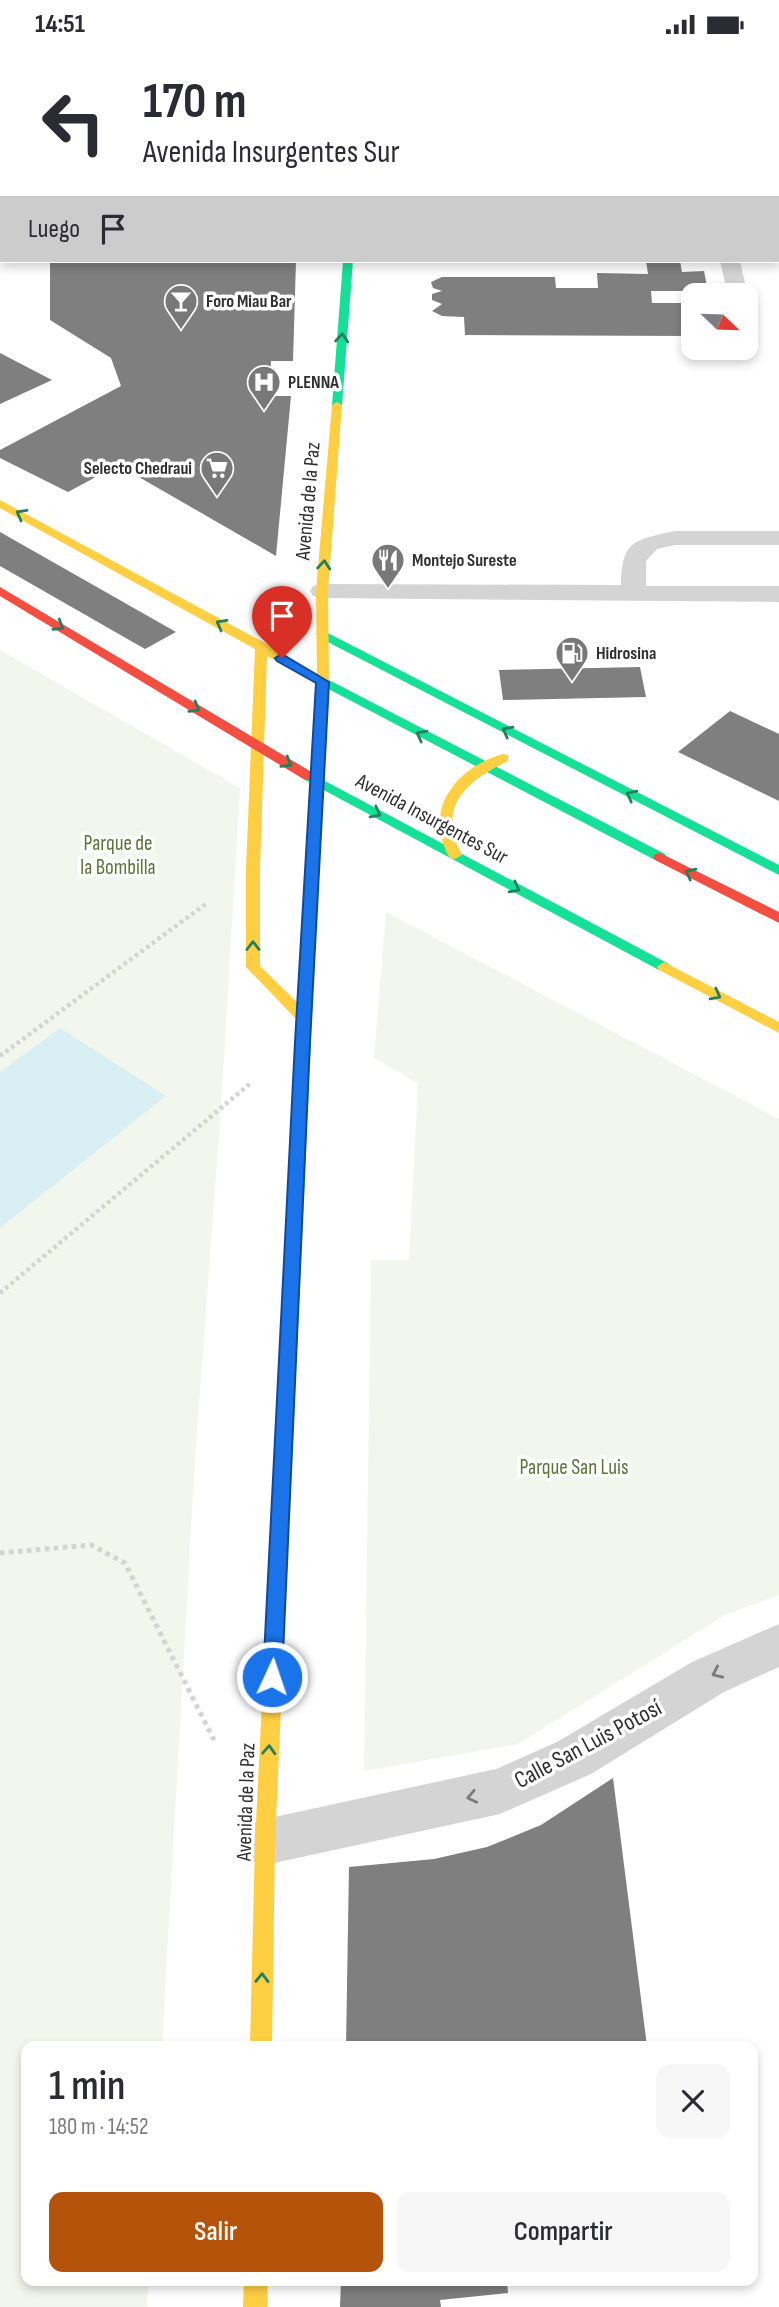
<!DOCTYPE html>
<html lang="es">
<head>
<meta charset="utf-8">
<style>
	:root { --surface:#fff; --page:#f7f7f7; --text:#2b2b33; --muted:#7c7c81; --accent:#b45309 }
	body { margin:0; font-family:"Sofia Sans Condensed",sans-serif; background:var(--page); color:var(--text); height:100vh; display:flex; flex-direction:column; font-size:26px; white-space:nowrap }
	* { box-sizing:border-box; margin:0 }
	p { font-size:23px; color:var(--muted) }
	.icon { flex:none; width:38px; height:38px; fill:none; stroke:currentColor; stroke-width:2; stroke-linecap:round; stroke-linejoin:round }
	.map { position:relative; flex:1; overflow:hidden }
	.side { position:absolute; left:21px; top:1992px; width:737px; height:245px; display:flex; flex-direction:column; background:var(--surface); border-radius:14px; box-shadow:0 4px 10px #0003 }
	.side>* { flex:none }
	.hud { position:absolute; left:0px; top:0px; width:780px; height:214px; box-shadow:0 4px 10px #0003; background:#fff; color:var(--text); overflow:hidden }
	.needle { width:46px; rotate:113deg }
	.fabs { position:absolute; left:681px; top:234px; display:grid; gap:14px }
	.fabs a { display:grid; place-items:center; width:77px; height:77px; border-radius:14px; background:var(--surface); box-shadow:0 4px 10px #0003; font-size:35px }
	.pin { position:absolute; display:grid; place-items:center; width:60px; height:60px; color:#fff; margin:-72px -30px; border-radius:50% 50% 50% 0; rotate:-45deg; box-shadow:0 0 7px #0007 }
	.pin .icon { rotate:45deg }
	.me { position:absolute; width:77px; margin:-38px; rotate:3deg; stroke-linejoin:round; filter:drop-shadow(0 0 5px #0008) }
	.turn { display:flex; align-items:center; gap:24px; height:147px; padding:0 28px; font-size:32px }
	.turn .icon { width:91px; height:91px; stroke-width:2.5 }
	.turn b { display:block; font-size:49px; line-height:60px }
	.then { display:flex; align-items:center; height:66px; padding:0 28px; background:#0003; gap:14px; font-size:26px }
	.round { display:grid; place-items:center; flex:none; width:74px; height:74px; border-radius:14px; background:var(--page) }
	.overview { display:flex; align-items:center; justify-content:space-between; height:119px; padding:0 28px }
	h1 { font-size:42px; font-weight:600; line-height:52px }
	.primary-button { display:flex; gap:14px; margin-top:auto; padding:14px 28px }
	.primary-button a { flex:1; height:80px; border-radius:14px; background:var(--accent); color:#fff; font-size:28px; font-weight:600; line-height:80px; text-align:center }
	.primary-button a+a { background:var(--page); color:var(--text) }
	.status { display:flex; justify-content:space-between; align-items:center; height:49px; padding:0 35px; background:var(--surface); direction:ltr }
	.status svg { height:19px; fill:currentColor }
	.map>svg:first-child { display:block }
	.green { fill:#f3f6ec }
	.water { fill:#d8f0f4 }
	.building { fill:#7f7f7f }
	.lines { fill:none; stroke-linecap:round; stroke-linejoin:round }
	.path-far1 { stroke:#d4d4d4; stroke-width:4.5; stroke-dasharray:3.5 3.5; stroke-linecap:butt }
	.path { stroke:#d4d4d4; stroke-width:5; stroke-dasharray:4.5 4.5; stroke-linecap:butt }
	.lane { fill:#d4d4d4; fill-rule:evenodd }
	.street { fill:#d4d4d4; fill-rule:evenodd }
	.fast { fill:#16e098; fill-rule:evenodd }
	.slow { fill:#ffcf43; fill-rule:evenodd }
	.jam { fill:#f24e42; fill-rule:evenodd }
	.oneway { stroke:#247f5f }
	.oneway2 { stroke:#7a7a7a }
	.route { fill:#1a73e8; stroke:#114b97; stroke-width:2 }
	.labels { text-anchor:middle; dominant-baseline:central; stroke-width:7; stroke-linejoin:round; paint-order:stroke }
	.far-poi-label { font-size:18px; font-weight:bold; fill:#303030; stroke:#fff; text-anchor:start }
	.street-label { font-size:21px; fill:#303030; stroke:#fff }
	.park-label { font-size:21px; fill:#607139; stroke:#fff }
	.near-street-label { font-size:24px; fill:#303030; stroke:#fff }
</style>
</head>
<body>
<div class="status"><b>14:51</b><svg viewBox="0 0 49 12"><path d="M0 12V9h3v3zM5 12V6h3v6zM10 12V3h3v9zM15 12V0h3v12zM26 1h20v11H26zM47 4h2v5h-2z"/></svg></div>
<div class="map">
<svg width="779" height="2258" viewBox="0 0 779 2258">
	<rect width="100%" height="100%" fill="#fff"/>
	<!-- green -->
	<g class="green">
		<path d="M0,601L240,739L221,1059L195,1410L162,1997H26V2231H149L147,2258H0Z"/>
		<path d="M386,863L779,1070V1546L725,1566L518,1695L364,1722L371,1211H409L418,1034L374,1009Z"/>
	</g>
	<!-- water -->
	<path class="water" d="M60,979L166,1047L0,1179V1023Z"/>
	<!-- building -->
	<g class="building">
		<path d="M50,212H296L293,312H271L269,347H291L276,507L118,416L68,443L0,409V401L121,337L111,309L50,271Z"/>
		<path d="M646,212H680L682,223L704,222L708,242H651L652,254H688L690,268H693V287L465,286L464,268L442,267L432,262L442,255L432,251V245L442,242L433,239L431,233L442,228H555L556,239H598L597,224L648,225Z"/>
		<path d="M0,304L52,331L0,355Z"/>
		<path d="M0,483L176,583L145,600L0,517Z"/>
		<path d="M640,618L646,648L503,651L499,621Z"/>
		<path d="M730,662L779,685V752L678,703Z"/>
		<path d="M613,1729L647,1997H346L349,1818L434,1810L487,1798L541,1776Z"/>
		<path d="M341,2231H507L508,2244L440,2251L441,2258H340Z"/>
	</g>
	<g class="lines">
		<!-- path-far1 -->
		<g class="path-far1">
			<path d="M0,1007L207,854"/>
			<path d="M0,1244L252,1033"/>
		</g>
		<!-- path -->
		<path class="path" d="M0,1504L91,1496L125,1514L214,1691"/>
		<!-- lane -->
		<g class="lane">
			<path d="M720,212H740L748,247L746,251V247H728Z"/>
			<path d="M675,482H779V496H675L657,500L646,512V537H779V553L322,549L313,547L310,542L313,537L322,535L621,536C622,491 634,491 675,482Z"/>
		</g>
		<!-- street -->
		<g class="street">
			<path d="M196,0H221L222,2H197Z"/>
			<path d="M779,1575V1618L724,1643L591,1725L500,1765L265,1816L248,1810L240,1793L248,1776L265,1770L496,1720L557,1693L692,1613Z"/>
		</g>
		<!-- fast -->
		<g class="fast">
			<path d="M343,212H353L342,356L337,359L332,356Z"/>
			<path d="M322,581L779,816V826L318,588L316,585Z"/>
			<path d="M300,616L665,805L667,808L660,812L655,811L296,623V617Z"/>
			<path d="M310,724L669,915L671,918L664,923L659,921L305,731L303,728Z"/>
			<path d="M311,828L318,832L292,1413L289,1418L283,1420L277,1418L274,1413L304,832Z"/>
		</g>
		<!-- slow -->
		<g class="slow">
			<path d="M306,0H314L315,2H307Z"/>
			<path d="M337,353L342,356L328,542L329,633L318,832L311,836L304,832L317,633L316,542L332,356Z"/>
			<path d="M0,451L265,594L306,620L300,624L296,623L267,607L260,820V917L309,965L311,969L309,973H299L246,918V820L255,600L0,459Z"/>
			<path d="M503,705L508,706V712C465,733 437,757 462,806L455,810L450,809C422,762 455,719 503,705Z"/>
			<path d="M664,913L779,973V984L659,921L657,918Z"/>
			<path d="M283,1406L289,1408L292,1413L275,1793L272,1997H250L255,1793L274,1413L277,1408Z"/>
			<path d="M244,2231H268L267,2258H243Z"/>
		</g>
		<!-- jam -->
		<g class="jam">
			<path d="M0,538L315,725L317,728L315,731H305L0,547Z"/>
			<path d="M660,804L779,863V874L655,811L653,808L655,805Z"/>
		</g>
	</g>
	<!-- one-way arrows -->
	<defs><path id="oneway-chevron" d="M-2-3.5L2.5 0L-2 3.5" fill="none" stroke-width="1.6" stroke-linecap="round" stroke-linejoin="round" transform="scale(1.75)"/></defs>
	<g class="oneway">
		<use href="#oneway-chevron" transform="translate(342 289) rotate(-85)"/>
		<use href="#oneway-chevron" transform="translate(21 465) rotate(-151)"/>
		<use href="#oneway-chevron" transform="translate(324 516) rotate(-85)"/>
		<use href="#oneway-chevron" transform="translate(221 575) rotate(-151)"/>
		<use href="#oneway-chevron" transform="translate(59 577) rotate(31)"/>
		<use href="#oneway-chevron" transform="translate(195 659) rotate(31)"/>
		<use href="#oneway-chevron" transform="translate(507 682) rotate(-152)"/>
		<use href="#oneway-chevron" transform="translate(421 686) rotate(-152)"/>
		<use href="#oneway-chevron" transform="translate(287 714) rotate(31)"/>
		<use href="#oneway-chevron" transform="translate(631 746) rotate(-153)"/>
		<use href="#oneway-chevron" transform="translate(376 764) rotate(28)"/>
		<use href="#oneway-chevron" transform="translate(690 824) rotate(-153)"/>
		<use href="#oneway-chevron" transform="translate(515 839) rotate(28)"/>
		<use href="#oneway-chevron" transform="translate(253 897) rotate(-90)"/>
		<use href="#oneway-chevron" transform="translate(716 946) rotate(28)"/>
		<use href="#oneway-chevron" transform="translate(269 1701) rotate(-87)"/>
		<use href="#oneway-chevron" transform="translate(262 1929) rotate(-89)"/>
	</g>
	<g class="oneway2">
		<use href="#oneway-chevron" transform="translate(717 1624) rotate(155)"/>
		<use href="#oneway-chevron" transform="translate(472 1748) rotate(168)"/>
	</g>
	<!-- route -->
	<path class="route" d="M282,605L329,633L310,993L282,1628L279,1634L272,1637L266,1634L263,1628L295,993L316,634L277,612L275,609Z"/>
	<!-- icons -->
	<defs>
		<symbol id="bar-pin" viewBox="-11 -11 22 30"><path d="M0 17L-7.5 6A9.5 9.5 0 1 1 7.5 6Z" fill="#787878" stroke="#fff"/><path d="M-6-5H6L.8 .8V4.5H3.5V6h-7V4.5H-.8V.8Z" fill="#fff"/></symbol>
		<symbol id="hospital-pin" viewBox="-11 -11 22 30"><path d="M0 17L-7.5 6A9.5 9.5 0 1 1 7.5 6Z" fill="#787878" stroke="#fff"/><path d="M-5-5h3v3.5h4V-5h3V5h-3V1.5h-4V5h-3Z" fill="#fff"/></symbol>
		<symbol id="supermarket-pin" viewBox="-11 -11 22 30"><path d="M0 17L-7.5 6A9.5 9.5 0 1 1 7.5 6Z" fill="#787878" stroke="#fff"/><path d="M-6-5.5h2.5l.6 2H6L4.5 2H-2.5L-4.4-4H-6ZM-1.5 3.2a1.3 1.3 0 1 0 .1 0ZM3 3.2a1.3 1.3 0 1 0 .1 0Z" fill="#fff"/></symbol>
		<symbol id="restaurant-pin" viewBox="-11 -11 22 30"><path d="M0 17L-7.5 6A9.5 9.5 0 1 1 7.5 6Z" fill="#787878" stroke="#fff"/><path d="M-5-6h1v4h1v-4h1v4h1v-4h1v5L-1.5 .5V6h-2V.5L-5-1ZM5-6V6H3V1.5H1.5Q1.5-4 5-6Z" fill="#fff"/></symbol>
		<symbol id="fuel-pin" viewBox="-11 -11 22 30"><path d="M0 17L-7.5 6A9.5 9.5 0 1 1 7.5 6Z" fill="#787878" stroke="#fff"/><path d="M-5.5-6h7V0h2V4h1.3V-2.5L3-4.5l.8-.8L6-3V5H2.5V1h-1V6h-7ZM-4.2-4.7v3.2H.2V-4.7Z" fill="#fff"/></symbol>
	</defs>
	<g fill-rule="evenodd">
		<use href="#bar-pin" x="162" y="233" width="38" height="52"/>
		<use href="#hospital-pin" x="245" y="314" width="38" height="52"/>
		<use href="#supermarket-pin" x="198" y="400" width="38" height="52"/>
		<use href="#restaurant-pin" x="369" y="492" width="38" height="52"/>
		<use href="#fuel-pin" x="553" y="585" width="38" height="52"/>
	</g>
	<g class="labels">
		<!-- far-poi labels -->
		<g class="far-poi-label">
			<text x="206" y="252">Foro Miau Bar</text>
			<text x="288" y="333">PLENNA</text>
			<text x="192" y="419" text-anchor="end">Selecto Chedraui</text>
			<text x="412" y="511">Montejo Sureste</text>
			<text x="596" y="604">Hidrosina</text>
		</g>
		<!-- street labels -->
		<g class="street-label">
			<text transform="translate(308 452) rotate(-85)">Avenida de la Paz</text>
			<text transform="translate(432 770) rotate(28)">Avenida Insurgentes Sur</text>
			<text transform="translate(246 1753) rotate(-88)">Avenida de la Paz</text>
		</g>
		<!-- park labels -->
		<g class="park-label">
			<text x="118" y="794">Parque de<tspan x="118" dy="24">la Bombilla</tspan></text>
			<text x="574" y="1418">Parque San Luis</text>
		</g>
		<!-- near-street labels -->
		<g class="near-street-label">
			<text transform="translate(588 1695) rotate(-28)">Calle San Luis Potosí</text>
		</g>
	</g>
</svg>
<div class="fabs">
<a><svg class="needle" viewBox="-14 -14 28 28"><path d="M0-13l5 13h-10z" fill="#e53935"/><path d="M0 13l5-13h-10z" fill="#7c7c81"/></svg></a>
</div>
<div class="pin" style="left:282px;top:609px;background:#d93025"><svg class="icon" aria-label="arrive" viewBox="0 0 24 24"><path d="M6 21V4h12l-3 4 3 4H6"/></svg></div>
<svg class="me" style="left:272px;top:1628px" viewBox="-20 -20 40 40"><circle r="17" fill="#1a73e8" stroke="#fff" stroke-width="3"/><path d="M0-11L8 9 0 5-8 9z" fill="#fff"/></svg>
<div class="hud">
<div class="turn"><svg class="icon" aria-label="left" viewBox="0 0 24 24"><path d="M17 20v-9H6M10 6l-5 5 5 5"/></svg><div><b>170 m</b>Avenida Insurgentes Sur</div></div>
<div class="then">Luego<svg class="icon" aria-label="arrive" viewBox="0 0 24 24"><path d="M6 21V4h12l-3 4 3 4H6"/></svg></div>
</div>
<section class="side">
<div class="overview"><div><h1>1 min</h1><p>180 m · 14:52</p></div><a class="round"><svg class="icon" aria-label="close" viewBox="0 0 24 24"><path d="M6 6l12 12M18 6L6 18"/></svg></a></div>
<div class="primary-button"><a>Salir</a><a>Compartir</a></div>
</section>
</div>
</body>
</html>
